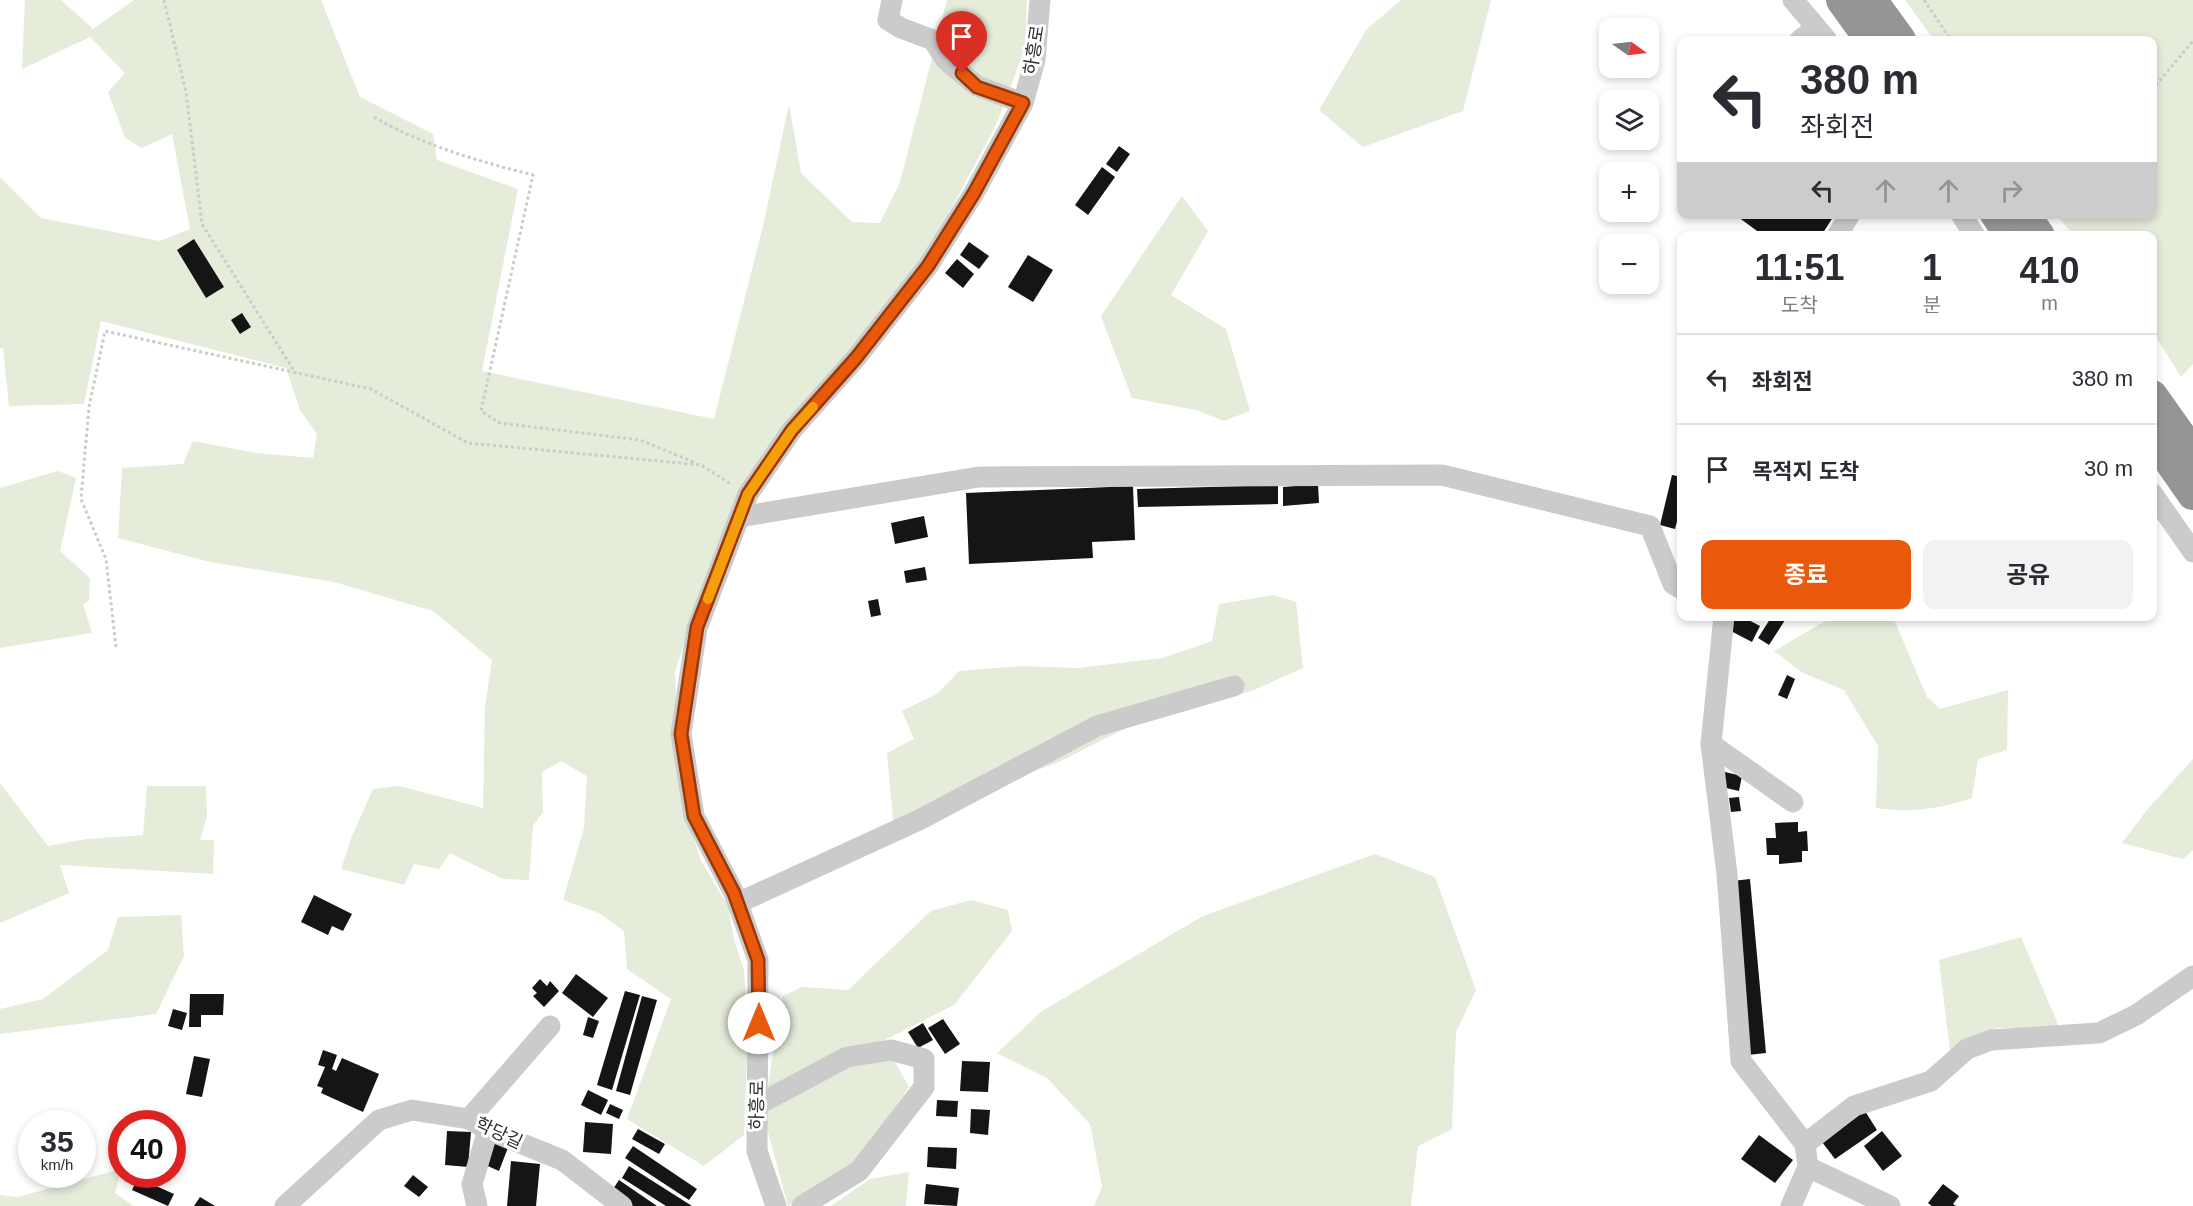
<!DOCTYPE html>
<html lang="ko">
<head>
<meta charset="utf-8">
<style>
	:root { --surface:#fff; --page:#f2f2f3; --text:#2b2b33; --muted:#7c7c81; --line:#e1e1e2; --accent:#ea580c }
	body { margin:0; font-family:Arial,"Noto Sans KR",sans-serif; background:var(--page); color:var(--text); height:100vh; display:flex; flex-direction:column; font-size:22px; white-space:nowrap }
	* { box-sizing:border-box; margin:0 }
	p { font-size:20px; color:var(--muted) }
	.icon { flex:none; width:33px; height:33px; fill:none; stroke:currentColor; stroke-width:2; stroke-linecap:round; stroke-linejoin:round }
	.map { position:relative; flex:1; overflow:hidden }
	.details { position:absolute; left:1677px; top:231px; width:480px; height:390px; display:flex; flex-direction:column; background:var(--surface); border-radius:12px; box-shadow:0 3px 9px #0003 }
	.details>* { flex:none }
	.guide { position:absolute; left:1677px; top:36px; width:480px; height:183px; border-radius:12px; box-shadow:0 3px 9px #0003; background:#fff; color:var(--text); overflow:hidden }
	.needle { width:39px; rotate:104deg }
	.fabs { position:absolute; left:1599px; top:18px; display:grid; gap:12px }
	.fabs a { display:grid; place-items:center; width:60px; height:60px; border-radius:12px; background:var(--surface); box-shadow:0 3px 9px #0003; font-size:30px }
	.speed { position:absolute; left:18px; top:1110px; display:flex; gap:12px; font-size:30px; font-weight:700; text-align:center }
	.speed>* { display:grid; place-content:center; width:78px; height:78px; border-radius:50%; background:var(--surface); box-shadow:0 3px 9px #0003; line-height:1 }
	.speed small { font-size:15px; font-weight:400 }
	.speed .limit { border:9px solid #d22; background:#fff; color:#111 }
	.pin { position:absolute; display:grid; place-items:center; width:51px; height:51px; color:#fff; margin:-62px -26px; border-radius:50% 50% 50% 0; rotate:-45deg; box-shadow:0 0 6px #0007 }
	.pin .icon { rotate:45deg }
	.me { position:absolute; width:66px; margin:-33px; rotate:0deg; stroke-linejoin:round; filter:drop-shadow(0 0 4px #0008) }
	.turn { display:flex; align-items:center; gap:21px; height:126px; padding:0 24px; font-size:27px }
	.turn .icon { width:78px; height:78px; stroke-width:2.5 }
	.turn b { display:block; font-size:42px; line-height:51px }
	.lanes { display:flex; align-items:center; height:57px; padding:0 24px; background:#0003; justify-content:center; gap:30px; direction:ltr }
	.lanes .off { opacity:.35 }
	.eta { display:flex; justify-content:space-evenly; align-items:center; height:102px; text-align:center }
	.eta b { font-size:36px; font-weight:700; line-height:42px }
	.action { display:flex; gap:12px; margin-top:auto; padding:12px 24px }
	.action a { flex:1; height:69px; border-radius:12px; background:var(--accent); color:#fff; font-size:24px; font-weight:700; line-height:69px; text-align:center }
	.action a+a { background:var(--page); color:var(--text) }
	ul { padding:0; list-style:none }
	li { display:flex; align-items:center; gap:18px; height:90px; padding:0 24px; border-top:2px solid var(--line) }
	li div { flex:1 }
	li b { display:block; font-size:22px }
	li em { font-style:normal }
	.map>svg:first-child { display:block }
	.green { fill:#e5ecda }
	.building { fill:#151515 }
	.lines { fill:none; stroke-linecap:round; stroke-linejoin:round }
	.path { stroke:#cbcbcb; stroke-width:3; stroke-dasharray:3 3; stroke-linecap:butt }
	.minor { stroke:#cbcbcb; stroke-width:21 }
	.highway { stroke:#959595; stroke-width:32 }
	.route-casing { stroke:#983908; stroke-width:15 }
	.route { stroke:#ea580c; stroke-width:10 }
	.slow { stroke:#f59e0b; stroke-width:10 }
	.labels { text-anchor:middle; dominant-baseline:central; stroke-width:6; stroke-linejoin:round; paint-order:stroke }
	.street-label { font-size:18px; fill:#2e2e2e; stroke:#fff }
</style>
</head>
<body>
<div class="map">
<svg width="2193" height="1206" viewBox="0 0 2193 1206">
	<rect width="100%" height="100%" fill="#fff"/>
	<!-- green -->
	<g class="green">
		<path d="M25,0H61L93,29L134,0H321L360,97L433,134L437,160L518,189L482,371L714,419L763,226L789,104L801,173L852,222L880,223L900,182L947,0H1027L1025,48L997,123L934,241L707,572L675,672L680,793L701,861L728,906L734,940L744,970L748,1026L744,1135L704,1166L627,1119L671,999L627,969L624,931L599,913L563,900L584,828L587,776L561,761L542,772L543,812L533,826L529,880L503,879L450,853L439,869L414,864L404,885L341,869L352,836L373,789L399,786L483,808L485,706L492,660L433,611L334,582L210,562L118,538L122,468L183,464L193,441L256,453L313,458L317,434L300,410L286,368L101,321L84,404L9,406L3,348H0V177L41,218L160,241L190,229L172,134L142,148L125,138L108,92L125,73L90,37L22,69Z"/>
		<path d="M1401,0H1491L1463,111L1363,147L1319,110L1367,29Z"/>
		<path d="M1905,0H2193V364L2181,377L2153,332L2152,236L2073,235L2057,215L2152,214V40H1934Z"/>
		<path d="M1182,196L1208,231L1171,295L1226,329L1250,411L1224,421L1196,410L1132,398L1101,316Z"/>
		<path d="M58,471L76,478L60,551L90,578L89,601L83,604L92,633L0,648V488Z"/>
		<path d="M1273,595L1296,602L1303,668L1254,690L1126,728L1057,763L893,821L887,753L914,739L902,711L937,694L959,671L1022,666L1078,668L1162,658L1212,641L1219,604Z"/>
		<path d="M1834,616L1893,617L1927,697L1940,709L2008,690L2007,750L1978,759L1972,798C1940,809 1910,813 1876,808L1878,746L1844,690L1803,673L1774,651Z"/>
		<path d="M2193,759V850L2183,859L2122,843L2147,810Z"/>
		<path d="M0,783L48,846L86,839L143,835L147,786H206L207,816L200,840H214L213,874L60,865L69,893L0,923Z"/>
		<path d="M1375,854L1435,877L1476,990L1456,1032L1452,1129L1418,1146L1411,1206H1094L1102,1187L1090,1124L1047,1078L997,1053L1042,1011L1203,916Z"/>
		<path d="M971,900L1008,910L1012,931L954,1005L883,1041L909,1087L854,1167L788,1206L763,1114L783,996L802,987L848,990L931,911Z"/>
		<path d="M181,915L184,956L156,1014L0,1034V1009L43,999L108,950L118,917Z"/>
		<path d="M2021,937L2060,1029L1997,1028L1950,1051L1939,960Z"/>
		<path d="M121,1169L115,1193L134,1206H0V1195L18,1197Z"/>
		<path d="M909,1172L906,1206H831L870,1179Z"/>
	</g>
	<!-- building -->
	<g class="building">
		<path d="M1119,146L1130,154L1117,172L1106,164Z"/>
		<path d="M1102,167L1115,177L1088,215L1075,205Z"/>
		<path d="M1734,214H1835L1821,236H1764Z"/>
		<path d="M194,239L224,287L206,298L177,250Z"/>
		<path d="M969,242L989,256L979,269L960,255Z"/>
		<path d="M1028,255L1053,270L1033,302L1008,287Z"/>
		<path d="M957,259L974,274L963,288L945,273Z"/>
		<path d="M242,313L251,327L240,334L231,320Z"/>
		<path d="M1672,475L1682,477V502L1675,529L1660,525Z"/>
		<path d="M1318,484L1319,503L1283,506V487Z"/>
		<path d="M1278,485V504L1138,507L1137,489Z"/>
		<path d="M1133,486L1135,540L1092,542L1093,558L969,564L966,493Z"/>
		<path d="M924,516L928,537L895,544L891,523Z"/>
		<path d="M925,567L927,580L906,583L904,571Z"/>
		<path d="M878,599L881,615L871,617L868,601Z"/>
		<path d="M1734,616H1741L1760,626L1752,642L1727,629Z"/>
		<path d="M1772,616L1787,617L1769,645L1758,638Z"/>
		<path d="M1787,675L1795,679L1787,699L1778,695Z"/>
		<path d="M1725,772L1742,776L1739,791L1722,787Z"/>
		<path d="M1739,797L1741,811L1731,812L1729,798Z"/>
		<path d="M1798,822V832L1807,831L1808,851H1802V862L1779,864V855H1767L1766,838H1776L1775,823Z"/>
		<path d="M1750,879L1766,1053L1748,1055L1732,881Z"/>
		<path d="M314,895L352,914L343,931L332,926L328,935L301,922Z"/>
		<path d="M576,974L608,998L593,1017L562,993Z"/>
		<path d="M540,979L547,986L550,981L559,991L544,1007L533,996L537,993L532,988Z"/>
		<path d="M625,991L640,995L612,1090L597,1085Z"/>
		<path d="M190,994H224L223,1015H201V1027H189Z"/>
		<path d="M642,996L657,1000L630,1095L616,1091Z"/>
		<path d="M173,1009L187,1013L182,1030L168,1026Z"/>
		<path d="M588,1017L599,1021L593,1038L583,1035Z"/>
		<path d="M943,1019L960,1044L945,1054L928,1028Z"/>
		<path d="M923,1023L933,1040L918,1048L908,1032Z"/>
		<path d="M323,1050L337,1055L332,1069L336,1071L342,1058L379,1074L363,1112L321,1093L323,1088L317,1086L325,1067L318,1065Z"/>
		<path d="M194,1056L210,1059L202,1097L186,1094Z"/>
		<path d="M962,1061L990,1062L988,1092L960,1091Z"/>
		<path d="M588,1090L608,1100L601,1115L581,1105Z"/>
		<path d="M937,1100L958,1101L957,1117L936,1116Z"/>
		<path d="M610,1104L623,1110L619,1119L606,1113Z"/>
		<path d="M971,1109L990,1110L988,1135L970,1133Z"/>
		<path d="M1865,1111L1877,1130L1835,1159L1822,1142Z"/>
		<path d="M585,1122L613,1124L611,1154L583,1152Z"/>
		<path d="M638,1129L665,1144L659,1154L632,1139Z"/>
		<path d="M447,1131L471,1132L468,1167L445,1165Z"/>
		<path d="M1882,1131L1902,1156L1883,1171L1864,1146Z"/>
		<path d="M1759,1135L1793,1160L1775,1183L1741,1159Z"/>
		<path d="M493,1139L509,1145L499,1171L483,1164Z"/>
		<path d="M633,1146L697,1189L689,1200L625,1158Z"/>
		<path d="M928,1147L957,1148L956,1169L927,1167Z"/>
		<path d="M511,1161L540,1164L536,1206H507Z"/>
		<path d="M629,1166L692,1206H666L622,1178Z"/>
		<path d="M413,1175L428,1187L419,1197L404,1186Z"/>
		<path d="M138,1178L174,1194L168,1206L132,1190Z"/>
		<path d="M619,1180L657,1206H632L611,1192Z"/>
		<path d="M926,1184L959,1188L957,1206L924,1204Z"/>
		<path d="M1943,1184L1959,1196L1953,1204L1956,1206H1932L1928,1203Z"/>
		<path d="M200,1197L215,1206H194Z"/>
	</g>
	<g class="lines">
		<!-- path -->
		<g class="path">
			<path d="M164,0L186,92L202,224L296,374"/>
			<path d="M1924,0L1951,40"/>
			<path d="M2152,90L2193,41"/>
			<path d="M374,117C424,146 478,161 533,175L481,411L500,423L640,440L696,463"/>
			<path d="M116,647L106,559L81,499L89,407L105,331L371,389L468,443L701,465L731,484"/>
		</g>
		<!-- minor -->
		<g class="minor">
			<path d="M892,0L888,20L901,28L933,40L946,60L977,86L1023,103"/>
			<path d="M1793,0L1827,40"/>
			<path d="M1800,40L1816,28"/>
			<path d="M1961,214L1975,236"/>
			<path d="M1837,236L1850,214"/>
			<path d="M2152,493L2193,552"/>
			<path d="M739,517L979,477L1442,475L1650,526L1673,584L1682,589"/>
			<path d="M1724,616L1711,744L1727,874L1741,1061L1805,1144L1808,1167L1791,1206"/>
			<path d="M1711,744L1793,802"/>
			<path d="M738,903L919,820L1097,726L1234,686"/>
			<path d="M757,1105L847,1057L891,1050L924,1059V1087L859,1171L802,1206"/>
			<path d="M469,1119L550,1026"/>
			<path d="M1805,1144L1854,1106L1931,1081L1967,1049L1991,1040L2099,1033L2136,1015L2193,976"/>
			<path d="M1808,1167L1890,1206"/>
			<path d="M285,1206L379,1120L412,1110L469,1119L488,1130L562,1160L622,1206"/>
			<path d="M477,1206L472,1184L488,1130"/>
			<path d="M776,1206L757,1151L758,960L734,893L694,816L681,734L697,628L748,494L792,430L856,358L928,266L974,193L1023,103L1035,60L1040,0"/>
		</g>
		<!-- highway -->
		<g class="highway">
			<path d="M1842,0L1871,40"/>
			<path d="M1871,0L1900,40"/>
			<path d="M1996,214L2011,236"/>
			<path d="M2024,214L2039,236"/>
			<path d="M2152,396L2193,454"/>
			<path d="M2152,435L2193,494"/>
		</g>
	</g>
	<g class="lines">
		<defs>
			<path id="route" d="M759,1023L758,960L734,893L694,816L681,734L697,627L748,494L792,430L856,358L928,266L974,193L1023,103L977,87L962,73"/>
		</defs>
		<!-- route casing -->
		<use href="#route" class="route-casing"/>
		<!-- route -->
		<use href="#route" class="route"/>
		<!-- slow -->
		<path class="slow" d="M708,599L748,494L792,430L813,407"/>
	</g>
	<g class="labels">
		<!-- street labels -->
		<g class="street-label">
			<text transform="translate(1034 50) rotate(-81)">하흥로</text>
			<text transform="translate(757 1105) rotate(-89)">하흥로</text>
			<text transform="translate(499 1133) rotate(25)">학당길</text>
		</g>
	</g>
</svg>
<div class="fabs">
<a><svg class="needle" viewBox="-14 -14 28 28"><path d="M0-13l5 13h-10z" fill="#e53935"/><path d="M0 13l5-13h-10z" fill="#7c7c81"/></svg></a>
<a><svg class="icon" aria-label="layers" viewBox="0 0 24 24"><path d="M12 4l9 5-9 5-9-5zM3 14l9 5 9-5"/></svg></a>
<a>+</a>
<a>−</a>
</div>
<div class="speed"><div>35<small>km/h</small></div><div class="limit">40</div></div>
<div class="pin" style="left:962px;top:73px;background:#d93025"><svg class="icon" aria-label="arrive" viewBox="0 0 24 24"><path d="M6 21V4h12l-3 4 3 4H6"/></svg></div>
<svg class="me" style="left:759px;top:1023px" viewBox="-20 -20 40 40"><circle r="19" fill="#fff"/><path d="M0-13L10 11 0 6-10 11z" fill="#ea580c"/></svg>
<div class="guide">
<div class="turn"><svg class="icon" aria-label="left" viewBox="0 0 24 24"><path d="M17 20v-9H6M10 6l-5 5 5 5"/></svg><div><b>380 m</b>좌회전</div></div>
<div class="lanes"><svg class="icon" aria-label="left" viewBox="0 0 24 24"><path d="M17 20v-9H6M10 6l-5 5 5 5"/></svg><svg class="icon off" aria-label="ahead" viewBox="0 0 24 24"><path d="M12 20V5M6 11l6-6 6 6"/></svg><svg class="icon off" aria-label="ahead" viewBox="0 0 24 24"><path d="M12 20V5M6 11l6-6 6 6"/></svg><svg class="icon off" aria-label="right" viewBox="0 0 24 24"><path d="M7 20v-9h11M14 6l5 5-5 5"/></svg></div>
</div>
<section class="details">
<div class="eta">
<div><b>11:51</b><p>도착</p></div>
<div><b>1</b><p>분</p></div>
<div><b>410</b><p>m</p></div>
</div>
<ul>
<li><svg class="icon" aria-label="left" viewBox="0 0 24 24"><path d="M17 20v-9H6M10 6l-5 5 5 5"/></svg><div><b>좌회전</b></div><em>380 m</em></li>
<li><svg class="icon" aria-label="arrive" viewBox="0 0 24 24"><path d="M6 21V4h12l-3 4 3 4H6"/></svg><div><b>목적지 도착</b></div><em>30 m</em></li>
</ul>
<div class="action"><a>종료</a><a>공유</a></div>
</section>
</div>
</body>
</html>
